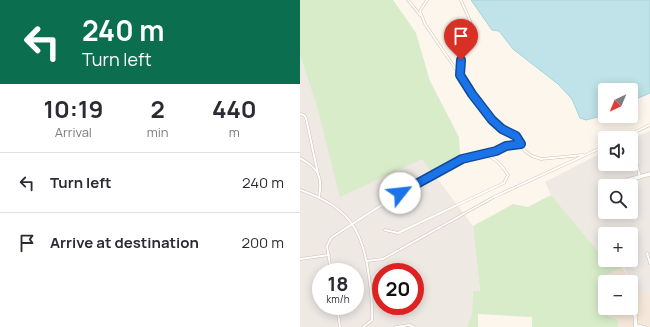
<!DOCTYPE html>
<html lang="en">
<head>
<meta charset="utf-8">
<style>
	:root { --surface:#fff; --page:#f2f2f3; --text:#2b2b33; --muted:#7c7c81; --line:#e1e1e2 }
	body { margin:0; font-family:Manrope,sans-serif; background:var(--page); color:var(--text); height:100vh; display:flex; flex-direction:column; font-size:15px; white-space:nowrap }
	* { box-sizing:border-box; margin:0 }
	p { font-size:13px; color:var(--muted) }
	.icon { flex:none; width:22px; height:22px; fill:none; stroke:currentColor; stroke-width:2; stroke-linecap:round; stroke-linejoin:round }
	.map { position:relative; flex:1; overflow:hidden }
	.sheet { display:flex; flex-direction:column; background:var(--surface); width:300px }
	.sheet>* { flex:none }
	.banner { background:#0b6e4f; color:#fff; overflow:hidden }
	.needle { width:26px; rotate:224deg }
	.controls { position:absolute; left:298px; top:83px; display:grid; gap:8px }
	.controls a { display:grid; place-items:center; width:40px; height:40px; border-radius:4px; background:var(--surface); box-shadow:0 2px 10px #0003; font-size:20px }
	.speed { position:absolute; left:12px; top:263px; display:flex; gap:8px; font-size:20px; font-weight:700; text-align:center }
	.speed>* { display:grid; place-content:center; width:52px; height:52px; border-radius:50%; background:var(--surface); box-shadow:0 2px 10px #0003; line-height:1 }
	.speed small { font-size:10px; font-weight:400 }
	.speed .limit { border:6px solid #d22; background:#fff; color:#111 }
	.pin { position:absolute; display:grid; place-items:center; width:34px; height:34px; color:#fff; margin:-41px -17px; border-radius:50% 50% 50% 0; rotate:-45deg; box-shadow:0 0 4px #0007 }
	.pin .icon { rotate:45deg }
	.me { position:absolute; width:44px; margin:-22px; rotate:61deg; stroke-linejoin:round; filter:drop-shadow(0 0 3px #0008) }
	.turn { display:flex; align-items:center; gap:14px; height:84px; padding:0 16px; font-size:18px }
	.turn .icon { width:52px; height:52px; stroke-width:2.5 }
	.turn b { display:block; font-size:28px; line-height:34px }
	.eta { display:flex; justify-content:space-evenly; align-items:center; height:68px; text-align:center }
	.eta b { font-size:24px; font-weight:700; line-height:28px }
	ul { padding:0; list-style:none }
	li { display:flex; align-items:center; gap:12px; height:60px; padding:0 16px; border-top:1px solid var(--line) }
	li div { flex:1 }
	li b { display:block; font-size:15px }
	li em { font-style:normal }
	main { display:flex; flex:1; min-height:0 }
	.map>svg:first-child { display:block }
	.residential { fill:#f5e8da }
	.industrial { fill:#efe9e4; fill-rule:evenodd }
	.green { fill:#d8ecc9 }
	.water { fill:#bfe3e8; stroke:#a5d3da }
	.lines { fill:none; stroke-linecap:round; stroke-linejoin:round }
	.lane-casing { stroke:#d1beb0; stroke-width:3 }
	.street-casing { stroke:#d1beb0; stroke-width:4.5 }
	.lane { stroke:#fff; stroke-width:2 }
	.street { stroke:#fff; stroke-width:3.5 }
	.route-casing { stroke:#114b97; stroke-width:10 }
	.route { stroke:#1a73e8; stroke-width:7 }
</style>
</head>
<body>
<main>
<section class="sheet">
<div class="banner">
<div class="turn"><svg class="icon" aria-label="left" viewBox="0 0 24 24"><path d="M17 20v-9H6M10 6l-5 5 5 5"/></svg><div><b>240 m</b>Turn left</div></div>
</div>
<div class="eta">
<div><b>10:19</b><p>Arrival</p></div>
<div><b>2</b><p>min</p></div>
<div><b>440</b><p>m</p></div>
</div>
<ul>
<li><svg class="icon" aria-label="left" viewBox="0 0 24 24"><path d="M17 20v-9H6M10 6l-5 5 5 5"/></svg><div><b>Turn left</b></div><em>240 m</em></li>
<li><svg class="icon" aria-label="arrive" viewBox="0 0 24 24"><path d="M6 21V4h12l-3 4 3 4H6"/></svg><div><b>Arrive at destination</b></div><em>200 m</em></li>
</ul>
</section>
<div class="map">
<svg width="350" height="327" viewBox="0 0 350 327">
	<rect width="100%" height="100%" fill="#fdf6ec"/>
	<!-- residential -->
	<g class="residential">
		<path d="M323,268L331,282H307V274Z"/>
		<path d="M331,282L334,287L350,295V327H318V320L306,315V308H331Z"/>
	</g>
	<!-- industrial -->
	<g class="industrial">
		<path d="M0,55L18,110L41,196L122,158L173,226L180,291L173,292L172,314L167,327H0ZM21,272H55V306H21ZM81,272H115V306H81Z"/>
		<path d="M350,131V295L333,287L321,260H331V234H305V256H302L251,195L245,182L305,151V164H331V139ZM305,186H331V212H305Z"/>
	</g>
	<!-- green -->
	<g class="green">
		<path d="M0,0H93L116,33L130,81L159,137L160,154L131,171L122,159L40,197L18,110L0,55Z"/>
		<path d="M251,195L302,256H305V260H321L323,268L307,274V282H305L306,315L318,320V327H232V317L178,314V327H167L172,314L173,291H180L173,226L213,204L228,207Z"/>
	</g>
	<!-- water -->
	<path class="water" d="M171,0H350V93L331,101V90H305V115L286,120L280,118L272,99L258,84L213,49L199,31L192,30Z"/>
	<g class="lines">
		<defs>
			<g id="lane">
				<path d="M108,0L120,15"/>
				<path d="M127,0L120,11L125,24L185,112L202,129L216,136L225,151L232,156L241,159L283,155"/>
				<path d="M159,74C157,59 170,50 172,36C174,23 165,12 161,0"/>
				<path d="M0,114L4,115L6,118L18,174"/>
				<path d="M329,135L350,125"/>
				<path d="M322,138L329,135L330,138"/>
				<path d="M331,141L340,177"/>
				<path d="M177,154C192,152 207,143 221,145"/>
				<path d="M0,158C18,168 23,176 19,197"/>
				<path d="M0,190C47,206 63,228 69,277C71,291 73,305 72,320L63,327"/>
				<path d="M347,253L350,263"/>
				<path d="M0,259L29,255"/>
				<path d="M67,261L83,259L194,197L305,146"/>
				<path d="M31,272L27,246L31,238C67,214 103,191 141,170C150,165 163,155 174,155C191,153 200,162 208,175L204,183L98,233L85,230"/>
				<path d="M37,306L40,327"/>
				<path d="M335,325L345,327"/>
				<path d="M96,327L109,325L114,327"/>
			</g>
			<g id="street">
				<path d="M328,180L350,174"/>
				<path d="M333,293L336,327"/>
			</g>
		</defs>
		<!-- lane casing -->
		<use href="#lane" class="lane-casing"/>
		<!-- street casing -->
		<use href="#street" class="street-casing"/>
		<!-- lane -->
		<use href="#lane" class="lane"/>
		<!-- street -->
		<use href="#street" class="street"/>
	</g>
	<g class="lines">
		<defs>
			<path id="route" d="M100,193L162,159L196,151L206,146L221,144L216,136L202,129L192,120L172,94L160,75L161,60"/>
		</defs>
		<!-- route casing -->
		<use href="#route" class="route-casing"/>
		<!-- route -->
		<use href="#route" class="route"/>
	</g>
</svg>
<div class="controls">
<a><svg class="needle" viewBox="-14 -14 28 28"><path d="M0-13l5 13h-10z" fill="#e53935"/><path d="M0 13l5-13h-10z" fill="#7c7c81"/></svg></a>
<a><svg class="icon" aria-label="sound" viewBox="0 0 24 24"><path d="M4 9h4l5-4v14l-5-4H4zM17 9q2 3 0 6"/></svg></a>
<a><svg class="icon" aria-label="search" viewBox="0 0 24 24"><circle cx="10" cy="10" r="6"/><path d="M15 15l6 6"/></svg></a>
<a>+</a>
<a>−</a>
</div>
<div class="speed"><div>18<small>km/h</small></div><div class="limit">20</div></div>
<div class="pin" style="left:161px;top:60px;background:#d93025"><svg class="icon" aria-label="arrive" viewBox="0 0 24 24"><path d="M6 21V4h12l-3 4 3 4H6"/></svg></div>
<svg class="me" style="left:100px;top:193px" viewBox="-20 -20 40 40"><circle r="19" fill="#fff"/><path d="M0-13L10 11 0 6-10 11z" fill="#1a73e8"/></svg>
</div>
</main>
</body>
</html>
